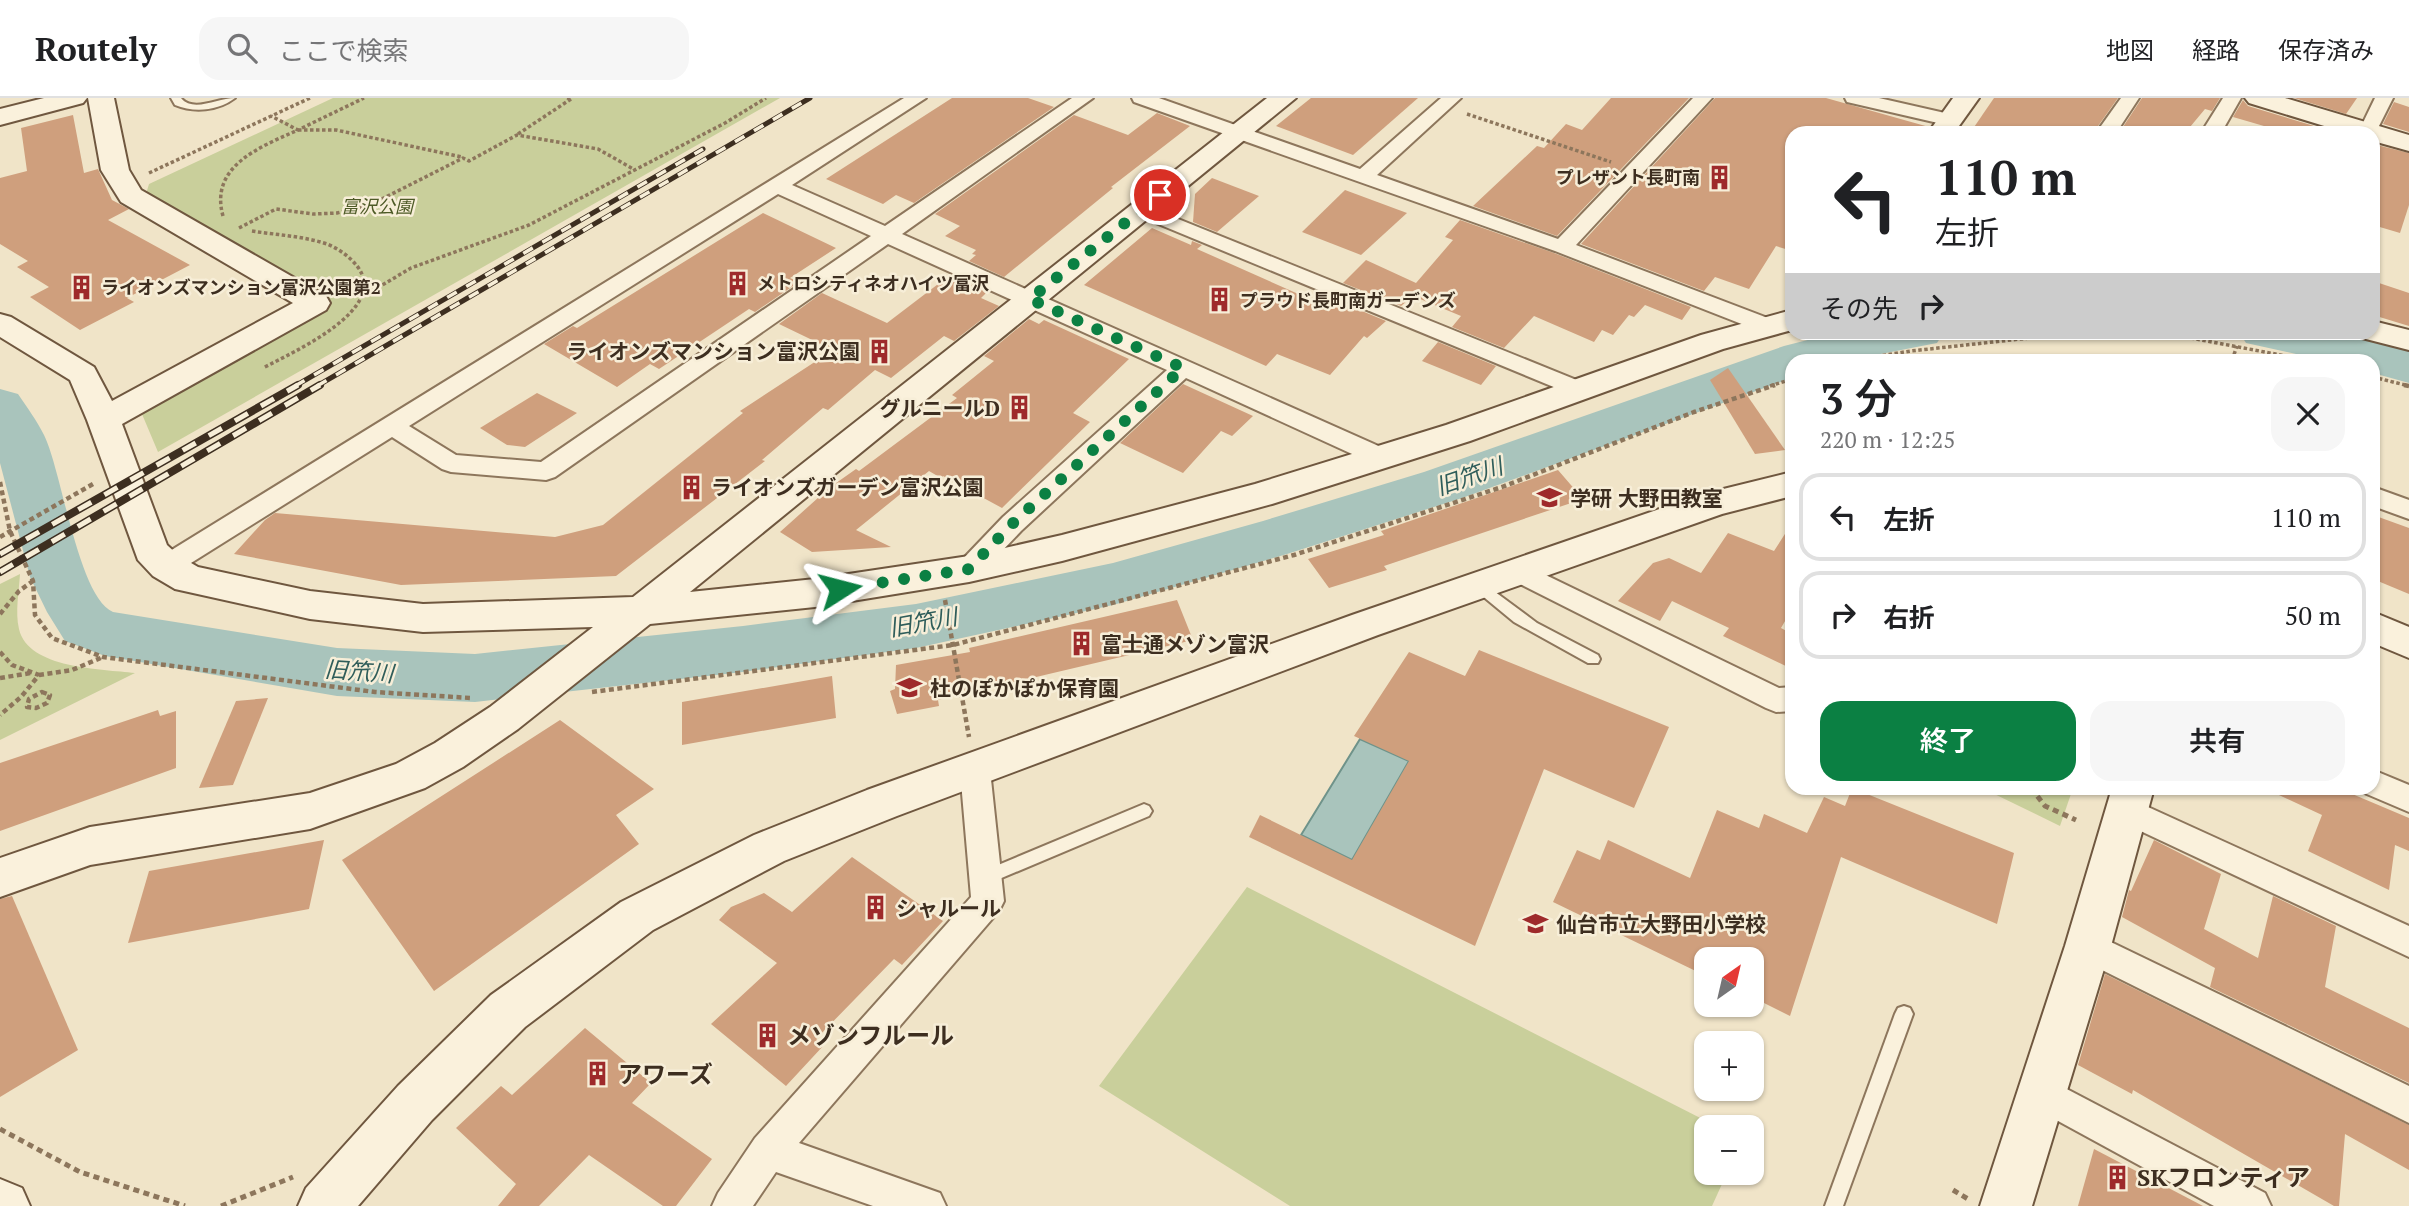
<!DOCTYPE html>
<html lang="ja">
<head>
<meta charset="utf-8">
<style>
	:root { --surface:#fff; --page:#f6f6f6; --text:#202124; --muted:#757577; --line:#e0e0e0; --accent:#0b8043 }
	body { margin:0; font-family:"PT Serif","Noto Sans JP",serif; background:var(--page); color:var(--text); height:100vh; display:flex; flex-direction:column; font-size:26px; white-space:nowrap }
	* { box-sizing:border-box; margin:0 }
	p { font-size:23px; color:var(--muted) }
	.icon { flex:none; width:38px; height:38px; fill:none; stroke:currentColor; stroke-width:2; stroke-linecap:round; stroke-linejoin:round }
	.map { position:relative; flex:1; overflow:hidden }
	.sheet { position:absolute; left:1785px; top:256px; width:595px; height:441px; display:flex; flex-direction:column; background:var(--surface); border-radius:21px; box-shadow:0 2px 5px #0004 }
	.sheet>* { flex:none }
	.hud { position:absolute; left:1785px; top:28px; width:595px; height:214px; border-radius:21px; box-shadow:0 2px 5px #0004; background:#fff; color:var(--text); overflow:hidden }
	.needle { width:46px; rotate:34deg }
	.controls { position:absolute; left:1694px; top:849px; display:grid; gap:14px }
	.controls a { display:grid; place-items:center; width:70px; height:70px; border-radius:14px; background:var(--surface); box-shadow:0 2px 5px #0004; font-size:35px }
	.pin { position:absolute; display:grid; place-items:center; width:60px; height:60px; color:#fff; margin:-30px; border:4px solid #fff; border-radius:50%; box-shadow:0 2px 7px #0007 }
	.me { position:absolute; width:77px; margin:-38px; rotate:81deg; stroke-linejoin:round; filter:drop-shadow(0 0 5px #0008) }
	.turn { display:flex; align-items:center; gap:24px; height:147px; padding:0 35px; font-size:32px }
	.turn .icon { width:91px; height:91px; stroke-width:2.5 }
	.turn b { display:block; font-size:49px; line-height:60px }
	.then { display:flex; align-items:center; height:66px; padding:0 35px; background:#0003; gap:14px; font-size:26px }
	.round { display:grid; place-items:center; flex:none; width:74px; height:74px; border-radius:21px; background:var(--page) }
	.headline { display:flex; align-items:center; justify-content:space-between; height:119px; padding:0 35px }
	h1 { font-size:42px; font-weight:600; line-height:52px }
	.button { display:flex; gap:14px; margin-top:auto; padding:14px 35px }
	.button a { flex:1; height:80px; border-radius:21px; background:var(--accent); color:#fff; font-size:28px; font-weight:600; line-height:80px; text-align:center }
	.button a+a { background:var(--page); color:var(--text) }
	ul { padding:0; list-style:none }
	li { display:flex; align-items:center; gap:21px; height:88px; margin:0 14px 10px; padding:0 21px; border:4px solid var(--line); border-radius:21px }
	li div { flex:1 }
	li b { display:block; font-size:26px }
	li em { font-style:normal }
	header { display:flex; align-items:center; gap:42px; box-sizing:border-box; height:98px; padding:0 35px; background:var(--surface); border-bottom:2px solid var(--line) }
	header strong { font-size:33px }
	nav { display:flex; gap:38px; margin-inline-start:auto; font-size:24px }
	.search { width:490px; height:63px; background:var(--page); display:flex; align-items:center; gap:18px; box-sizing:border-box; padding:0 24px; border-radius:21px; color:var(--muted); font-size:26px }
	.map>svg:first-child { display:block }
	.green { fill:#c9cf9b }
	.water { fill:#a9c4bc; stroke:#6f938a; stroke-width:2 }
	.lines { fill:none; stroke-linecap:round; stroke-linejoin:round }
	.river { fill:#a9c4bc; fill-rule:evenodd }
	.building { fill:#cf9f7d }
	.lane-casing { stroke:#8d765c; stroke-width:4 }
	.street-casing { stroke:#8d765c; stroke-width:4 }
	.secondary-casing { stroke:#6f573f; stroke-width:4 }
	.path-far2 { stroke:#8d765c; stroke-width:3.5; stroke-dasharray:3.5 2.5; stroke-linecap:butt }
	.path-far1 { stroke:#8d765c; stroke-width:4.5; stroke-dasharray:5 3.5; stroke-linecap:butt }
	.path { stroke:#8d765c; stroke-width:5; stroke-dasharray:6 4.5; stroke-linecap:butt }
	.lane { fill:#faf1dc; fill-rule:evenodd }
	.street { fill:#faf1dc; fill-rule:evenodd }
	.secondary { fill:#faf1dc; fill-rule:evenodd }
	.rail-far1-casing { stroke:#3d2e20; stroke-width:5 }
	.rail-casing { stroke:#3d2e20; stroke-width:8 }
	.rail-far1 { stroke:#f7eed8; stroke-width:3.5; stroke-dasharray:11; stroke-linecap:butt }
	.rail { stroke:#f7eed8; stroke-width:5; stroke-dasharray:15; stroke-linecap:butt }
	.route { stroke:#0b8043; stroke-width:12; stroke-dasharray:0 21.6 }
	.labels { text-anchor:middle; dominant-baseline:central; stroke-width:5; stroke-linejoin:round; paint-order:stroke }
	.far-poi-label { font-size:18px; font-weight:bold; fill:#3d2e20; stroke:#f7eed8; text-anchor:start }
	.far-park-label { font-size:18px; font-style:italic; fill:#4d5a26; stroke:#f7eed8 }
	.poi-label { font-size:21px; font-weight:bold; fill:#3d2e20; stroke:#f7eed8; text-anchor:start }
	.water-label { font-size:23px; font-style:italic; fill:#2f5d5a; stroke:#f7eed8 }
	.near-poi-label { font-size:24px; font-weight:bold; fill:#3d2e20; stroke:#f7eed8; text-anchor:start }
</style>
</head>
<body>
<header>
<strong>Routely</strong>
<div class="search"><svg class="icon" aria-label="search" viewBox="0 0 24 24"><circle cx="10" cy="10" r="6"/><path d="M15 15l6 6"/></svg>ここで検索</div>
<nav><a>地図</a><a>経路</a><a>保存済み</a></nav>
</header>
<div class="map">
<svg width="2409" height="1108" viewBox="0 0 2409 1108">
	<rect width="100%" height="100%" fill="#f0e4c8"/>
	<!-- green -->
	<g class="green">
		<path d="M333,0H780L158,354L139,309L328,204L146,96L149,86Z"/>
		<path d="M20,476C19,493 15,514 19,531C28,571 102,571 135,575L0,642V486Z"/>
		<path d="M1982,690H2073L2060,728Z"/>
		<path d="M1247,789L1718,1029H1706V1074L1727,1075L1712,1108H1290L1099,988Z"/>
	</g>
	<!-- water -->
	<path class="water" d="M1360,641L1409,663L1352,762L1301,737Z"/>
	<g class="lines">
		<!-- river -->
		<g class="river">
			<path d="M1839,234H1944L1937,245L1850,262H1792V280L1462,400L1287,456L1113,507L916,550L743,574L475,604L337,598L105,558L65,543L47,514L30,479L0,365V291L18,296C27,309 37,323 44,337C62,373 78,499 113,514L337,550L475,556L743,528L916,506L1113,465L1263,423L1424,374L1784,248Z"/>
			<path d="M2239,234H2334L2409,253V285L2373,275V262H2323L2246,245Z"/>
		</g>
	</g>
	<!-- building -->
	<g class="building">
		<path d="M952,0H1028L1054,9L914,105L896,97L883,106L826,81Z"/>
		<path d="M1311,0H1418L1353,57L1276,28Z"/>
		<path d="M1611,0H1689L1557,138L1473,108L1537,48L1544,50L1566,26L1582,32Z"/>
		<path d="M1715,0H1826L1929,29L1925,35H1792V153L1776,148L1749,191L1715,179L1704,193L1581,146Z"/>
		<path d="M1994,0H2118L2093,35H1970Z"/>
		<path d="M2142,0H2220L2212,13L2205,11L2185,35H2119Z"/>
		<path d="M2294,0H2357L2346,16Z"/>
		<path d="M2243,2L2248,8L2334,34L2288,35L2233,19Z"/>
		<path d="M2394,4L2409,9V34L2383,26Z"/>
		<path d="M1157,15L1190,28L1111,89L1113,90L1004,179L969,163L976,157L972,156L976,152L945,138L960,128L935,116L1074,17L1128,37Z"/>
		<path d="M73,17L84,75L98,71L112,102L129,111L108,122L190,167L127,200L134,204L80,232L30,199L49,189L17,169L28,163L0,146V80L27,73L21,30Z"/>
		<path d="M2373,46L2409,55V107L2400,135L2373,127Z"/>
		<path d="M1212,80L1259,98L1217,134L1193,124L1195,96Z"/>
		<path d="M1345,92L1407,115L1361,157L1302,134Z"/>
		<path d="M763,115L836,150L790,180L799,184L755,214L749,211L659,271L650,266L617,289L544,246L573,228L577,230Z"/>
		<path d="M1460,122L1554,155L1691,209L1682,222L1645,207L1634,219L1629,217L1613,237L1602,232L1594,244L1534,218L1504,250L1452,229L1461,218L1413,198L1401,208L1343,185L1366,162L1416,185L1453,142L1445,139Z"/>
		<path d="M1152,130L1191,147L1192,143L1202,147L1197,151L1321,206L1328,199L1386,223L1367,240L1364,238L1330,277L1277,256L1266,268L1084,187Z"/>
		<path d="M950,177L987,194L981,200L999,208L954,243L944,238L891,280L875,272L828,312L823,310L762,362L765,363L616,478L401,487L234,456L265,422L275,415L555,439L603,427L743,315L740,313L833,252L779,226L822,195L887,225Z"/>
		<path d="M2373,183L2409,195V228L2373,217Z"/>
		<path d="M1029,221L1039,226L1044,222L1129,261L1073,315L1090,324L1002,410L943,378L941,380L929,373L856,432L891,449L812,454L780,434L829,390L856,371L859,373L957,300L952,297L994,263L984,258Z"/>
		<path d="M1438,244L1496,268L1481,287L1422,263Z"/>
		<path d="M1728,270L1785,352L1755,356L1710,282Z"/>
		<path d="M1183,286L1253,318L1232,338L1221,333L1183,375L1120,345Z"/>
		<path d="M537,295L577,315L525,349L507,347L480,330Z"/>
		<path d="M1558,372L1583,401L1384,468L1387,472L1329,490L1308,461L1384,437L1381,433Z"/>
		<path d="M2373,417L2409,430V496L2373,481Z"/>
		<path d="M1792,425V511L1781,530L1792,536V571L1723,538L1729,530L1672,503L1660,523L1618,503L1653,465L1669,460L1701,475L1728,435L1774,453Z"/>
		<path d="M1177,502L1193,542L938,602L939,608L897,616L890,593L895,591L896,567L970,554L969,550Z"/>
		<path d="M1479,552L1669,629L1634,710L1544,671L1475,848L1249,739L1260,717L1352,762L1409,663L1354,638L1409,554L1465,578Z"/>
		<path d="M832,578L836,620L682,647V604Z"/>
		<path d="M268,600L233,687L199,690L236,603Z"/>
		<path d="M158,612L160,618L176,613V670L0,733V665Z"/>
		<path d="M560,622L654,691L616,717L639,746L434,893L342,762Z"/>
		<path d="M1852,690L2014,755L1997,826L1841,759L1790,918L1752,899V861H1706V878L1553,804L1577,752L1600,762L1608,742L1690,780L1717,712L1759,730L1764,716L1807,735L1824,699L1845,708Z"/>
		<path d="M2264,690H2338L2409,720V753L2395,747L2389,792L2308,753L2322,717Z"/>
		<path d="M324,742L309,811L128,845L149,773Z"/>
		<path d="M2154,742L2221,776L2204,831L2258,860L2273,798L2336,828L2325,889L2409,930V985L2210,889L2215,870L2122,819L2129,792L2131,793Z"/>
		<path d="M852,759L943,823L902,867L894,861L816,941L824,947L786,988L711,926L777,865L719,822L731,809L764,795L792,814Z"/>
		<path d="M12,798L78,952L0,999V801Z"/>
		<path d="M2105,876L2409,1027V1072L2345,1036L2339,1108H2334L2133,992L2132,996L2078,967Z"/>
		<path d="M585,930L651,985L632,1005L712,1061L676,1108H663L589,1057L539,1108H498L516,1086L456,1030L501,988L512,997Z"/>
		<path d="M2094,1051L2203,1108H2078Z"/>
	</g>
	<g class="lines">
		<defs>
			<g id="lane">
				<path d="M171,0H181C193,15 218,0 235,0C218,13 194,15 175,7Z"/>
				<path d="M1479,482L1537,525L1598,557L1600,561L1598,565H1588L1514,524L1474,491L1472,487Z"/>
				<path d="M1144,706L1149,708L1152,713L1149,718L985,787L979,785L977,780L979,775Z"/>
				<path d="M1904,908L1910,910L1913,916L1843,1108H1825L1895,916L1898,910Z"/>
			</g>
			<g id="street">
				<path d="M904,0H926L792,87L885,128L1072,0H1093L902,136L1392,354L1395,360L1392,366L1383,368L1374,366L1186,280L1021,433L978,478L969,481L960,478L956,471L960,464L1003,419L1167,272L888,146L555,379L546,382L451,374L442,371L392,339L175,475L166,478L157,475L153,468L157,461ZM778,96L871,138L541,364L456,357L409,328Z"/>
				<path d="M1132,0H1159L1360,71L1441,0H1461L1377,77L1558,141L1693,0H1712L1576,147L1773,222L1776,227L1773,232H1757L1555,153L1134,4Z"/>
				<path d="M1845,0H1879L1958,18L1960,22L1951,28L1847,4Z"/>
				<path d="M2121,0H2139L2116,35H2096Z"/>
				<path d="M2223,0H2241L2221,35H2201Z"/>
				<path d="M2375,0H2393L2373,40V35H2358Z"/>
				<path d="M1141,106L1589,287L1593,292L1589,297L1581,300L1573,297L1134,116L1131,112L1134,108Z"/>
				<path d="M2373,389L2409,402V421L2373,408Z"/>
				<path d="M1519,464L1779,590L1792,589V613L1776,614L1766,610L1510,481L1506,474L1510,467Z"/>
				<path d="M975,660L986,663L990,672L1004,803L999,813L799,1045L940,1095L946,1108H873L776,1074L753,1108H712L718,1095L755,1040L971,799L960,672L964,663Z"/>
				<path d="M2373,672L2409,687V714L2362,694L2360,690H2373Z"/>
				<path d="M2126,699L2409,828V859L2115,721L2111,712L2115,703Z"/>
				<path d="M2088,833L2409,988V1025L2076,859L2072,848L2076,837Z"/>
				<path d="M2040,977L2265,1095L2271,1108H2214L2027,1006L2022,994L2027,982Z"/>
			</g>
			<g id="secondary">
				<path d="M44,0H87L83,5L0,27V11Z"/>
				<path d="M88,0H114L129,72L141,92L326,198L330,205L326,212L122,326L167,447L179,458L198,469L310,493L423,506L633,499L1267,0H1296L690,494L815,481L969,458L1062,437L1255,386L1446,327L1701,237L1792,212V232L1723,251L1470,343L1272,406L1062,463L969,484L815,509L650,526L518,631L463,669L425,690L310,731L90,767L0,799V760L90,729L310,695L396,666L435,645L490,609L593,529L423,534L310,521L175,491L153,478L138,462L87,322L70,282L0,239V216L11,219L94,269L112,303L293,205L121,104L101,72Z"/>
				<path d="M1953,0H1979L1954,35H1928Z"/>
				<path d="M2245,0H2285L2409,37V53L2373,43V35H2347L2249,5Z"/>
				<path d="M2373,223L2409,232V252L2362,240L2358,234H2373Z"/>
				<path d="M1792,374V398L1722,416L1378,537L897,718L784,763L653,832L525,929L432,1022L358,1108H298L306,1090L398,988L491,897L621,804L754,737L867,692L1352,517L1703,396Z"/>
				<path d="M2373,514L2409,529V560L2373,545Z"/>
				<path d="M2112,690H2154L2111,848L2032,1108H1980L2065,848Z"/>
				<path d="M0,1081L22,1090L30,1108H0Z"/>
			</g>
		</defs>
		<!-- lane casing -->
		<use href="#lane" class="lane-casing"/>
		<!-- street casing -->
		<use href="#street" class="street-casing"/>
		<!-- secondary casing -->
		<use href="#secondary" class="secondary-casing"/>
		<!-- path-far2 -->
		<g class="path-far2">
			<path d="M1467,16L1611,64"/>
			<path d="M302,30L364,0"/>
			<path d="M298,32H336L462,59"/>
			<path d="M518,36L571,1L567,0"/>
			<path d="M149,75L310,0"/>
			<path d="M223,118C209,68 260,49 298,32L271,18"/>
			<path d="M239,130L276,111L313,116L337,115L370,107L463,60L469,63L517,37L598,51L635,72"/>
			<path d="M252,133C277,137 303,138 327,146C339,151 350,159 357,168C391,211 293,254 263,270"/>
			<path d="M362,199L411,170L529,127L725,25L766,0"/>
			<path d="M2143,234L2175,237L2307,262"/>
			<path d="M1853,262L1911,253L2084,234"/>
			<path d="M2232,262L2237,248"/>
			<path d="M2373,279L2409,288"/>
			<path d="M1770,288L1792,281"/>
		</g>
		<!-- path-far1 -->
		<g class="path-far1">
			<path d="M2404,287L2409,288"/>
			<path d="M0,384L10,433L33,483L35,517L52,540L103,559L375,594L471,600"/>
			<path d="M0,439L93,386"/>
			<path d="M945,502L969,639"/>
			<path d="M0,516L19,493L33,483"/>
			<path d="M0,554L12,567L39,577L21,599L0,617"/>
			<path d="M39,577L72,572L103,559"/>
			<path d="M0,580L31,575"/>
			<path d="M42,594L50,597L47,605L36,610L27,609L29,601Z"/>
			<path d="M592,594L953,547L1294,457L1502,389L1694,314L1775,287"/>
		</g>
		<!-- path -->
		<g class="path">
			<path d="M2031,690L2045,708L2076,722"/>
			<path d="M0,1031L80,1074L185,1108"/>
			<path d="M1953,1092L1968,1101"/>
			<path d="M221,1108L293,1079"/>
		</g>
		<!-- lane -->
		<use href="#lane" class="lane"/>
		<!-- street -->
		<use href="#street" class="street"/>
		<!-- secondary -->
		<use href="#secondary" class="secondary"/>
		<defs>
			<g id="rail-far1">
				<path d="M295,288L703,51"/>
				<path d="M317,288L810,0"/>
			</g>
			<g id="rail">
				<path d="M0,456L298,287"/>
				<path d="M0,474L320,287"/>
			</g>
		</defs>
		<!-- rail-far1 casing -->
		<use href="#rail-far1" class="rail-far1-casing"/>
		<!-- rail casing -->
		<use href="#rail" class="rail-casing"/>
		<!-- rail-far1 -->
		<use href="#rail-far1" class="rail-far1"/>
		<!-- rail -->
		<use href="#rail" class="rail"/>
	</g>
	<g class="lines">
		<!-- route -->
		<path class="route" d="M840,491L969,471L1012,426L1183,270L1030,201L1160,97"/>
	</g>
	<!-- icons -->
	<defs>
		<symbol id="building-bare" viewBox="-9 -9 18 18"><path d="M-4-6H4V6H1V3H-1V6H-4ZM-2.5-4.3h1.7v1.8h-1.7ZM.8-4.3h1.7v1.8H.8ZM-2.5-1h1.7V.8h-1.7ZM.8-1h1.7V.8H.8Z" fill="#9e2a2b" stroke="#f7eed8" stroke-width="2.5" paint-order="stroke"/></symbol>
		<symbol id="school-bare" viewBox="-9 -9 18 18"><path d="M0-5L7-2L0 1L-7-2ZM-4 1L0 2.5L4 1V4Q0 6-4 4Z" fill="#9e2a2b" stroke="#f7eed8" stroke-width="2.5" paint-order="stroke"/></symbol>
	</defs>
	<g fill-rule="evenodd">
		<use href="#building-bare" x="1702" y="62" width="35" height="35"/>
		<use href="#building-bare" x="720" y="168" width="35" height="35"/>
		<use href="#building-bare" x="64" y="172" width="35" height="35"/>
		<use href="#building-bare" x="1202" y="184" width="35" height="35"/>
		<use href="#building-bare" x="862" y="236" width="35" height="35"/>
		<use href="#building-bare" x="1002" y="292" width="35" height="35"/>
		<use href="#building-bare" x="674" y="372" width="35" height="35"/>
		<use href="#school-bare" x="1532" y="382" width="35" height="35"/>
		<use href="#building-bare" x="1064" y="528" width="35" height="35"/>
		<use href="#school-bare" x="892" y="572" width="35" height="35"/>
		<use href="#building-bare" x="858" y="792" width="35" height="35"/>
		<use href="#school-bare" x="1518" y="808" width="35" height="35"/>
		<use href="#building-bare" x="750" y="920" width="35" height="35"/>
		<use href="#building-bare" x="580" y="958" width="35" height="35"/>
		<use href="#building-bare" x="2100" y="1062" width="35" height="35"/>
	</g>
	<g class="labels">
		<!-- far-poi labels -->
		<g class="far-poi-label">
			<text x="1700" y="79" text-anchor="end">プレザント長町南</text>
			<text x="757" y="185">メトロシティネオハイツ富沢</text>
			<text x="101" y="189">ライオンズマンション富沢公園第2</text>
			<text x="1240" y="202">プラウド長町南ガーデンズ</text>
		</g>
		<!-- far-park labels -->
		<g class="far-park-label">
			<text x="377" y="108">富沢公園</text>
		</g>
		<!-- poi labels -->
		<g class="poi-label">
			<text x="860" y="253" text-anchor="end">ライオンズマンション富沢公園</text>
			<text x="1000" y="310" text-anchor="end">グルニールD</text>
			<text x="711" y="389">ライオンズガーデン富沢公園</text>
			<text x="1570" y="400">学研 大野田教室</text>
			<text x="1101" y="546">富士通メゾン富沢</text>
			<text x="930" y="590">杜のぽかぽか保育園</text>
			<text x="896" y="810">シャルール</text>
			<text x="1556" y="826">仙台市立大野田小学校</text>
		</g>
		<!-- water labels -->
		<g class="water-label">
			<text transform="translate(1469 378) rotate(-19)">旧笊川</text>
			<text transform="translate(923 524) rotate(-10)">旧笊川</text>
			<text transform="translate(359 573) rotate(4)">旧笊川</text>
		</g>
		<!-- near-poi labels -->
		<g class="near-poi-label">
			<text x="787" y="937">メゾンフルール</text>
			<text x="618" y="976">アワーズ</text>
			<text x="2137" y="1079">SKフロンティア</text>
		</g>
	</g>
</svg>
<div class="controls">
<a><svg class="needle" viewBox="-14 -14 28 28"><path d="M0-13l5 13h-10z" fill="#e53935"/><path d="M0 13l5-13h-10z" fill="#757577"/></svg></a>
<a>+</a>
<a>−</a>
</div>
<div class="pin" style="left:1160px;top:97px;background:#d93025"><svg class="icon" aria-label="arrive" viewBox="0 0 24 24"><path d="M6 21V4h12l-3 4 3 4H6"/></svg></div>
<svg class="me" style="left:840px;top:491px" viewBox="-20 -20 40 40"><path d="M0-17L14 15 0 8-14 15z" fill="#0b8043" stroke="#fff" stroke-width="4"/></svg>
<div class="hud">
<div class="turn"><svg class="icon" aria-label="left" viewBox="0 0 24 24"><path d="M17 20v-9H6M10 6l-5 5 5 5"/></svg><div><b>110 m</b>左折</div></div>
<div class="then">その先<svg class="icon" aria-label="right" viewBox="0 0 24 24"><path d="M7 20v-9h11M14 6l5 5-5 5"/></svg></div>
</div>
<section class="sheet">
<div class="headline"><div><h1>3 分</h1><p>220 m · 12:25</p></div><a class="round"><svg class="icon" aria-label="close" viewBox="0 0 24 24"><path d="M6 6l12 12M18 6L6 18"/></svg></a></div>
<ul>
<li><svg class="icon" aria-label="left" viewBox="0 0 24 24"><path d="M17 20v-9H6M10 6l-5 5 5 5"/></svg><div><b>左折</b></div><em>110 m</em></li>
<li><svg class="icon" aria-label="right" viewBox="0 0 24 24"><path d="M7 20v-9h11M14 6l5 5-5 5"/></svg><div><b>右折</b></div><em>50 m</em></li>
</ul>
<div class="button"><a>終了</a><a>共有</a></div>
</section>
</div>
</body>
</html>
